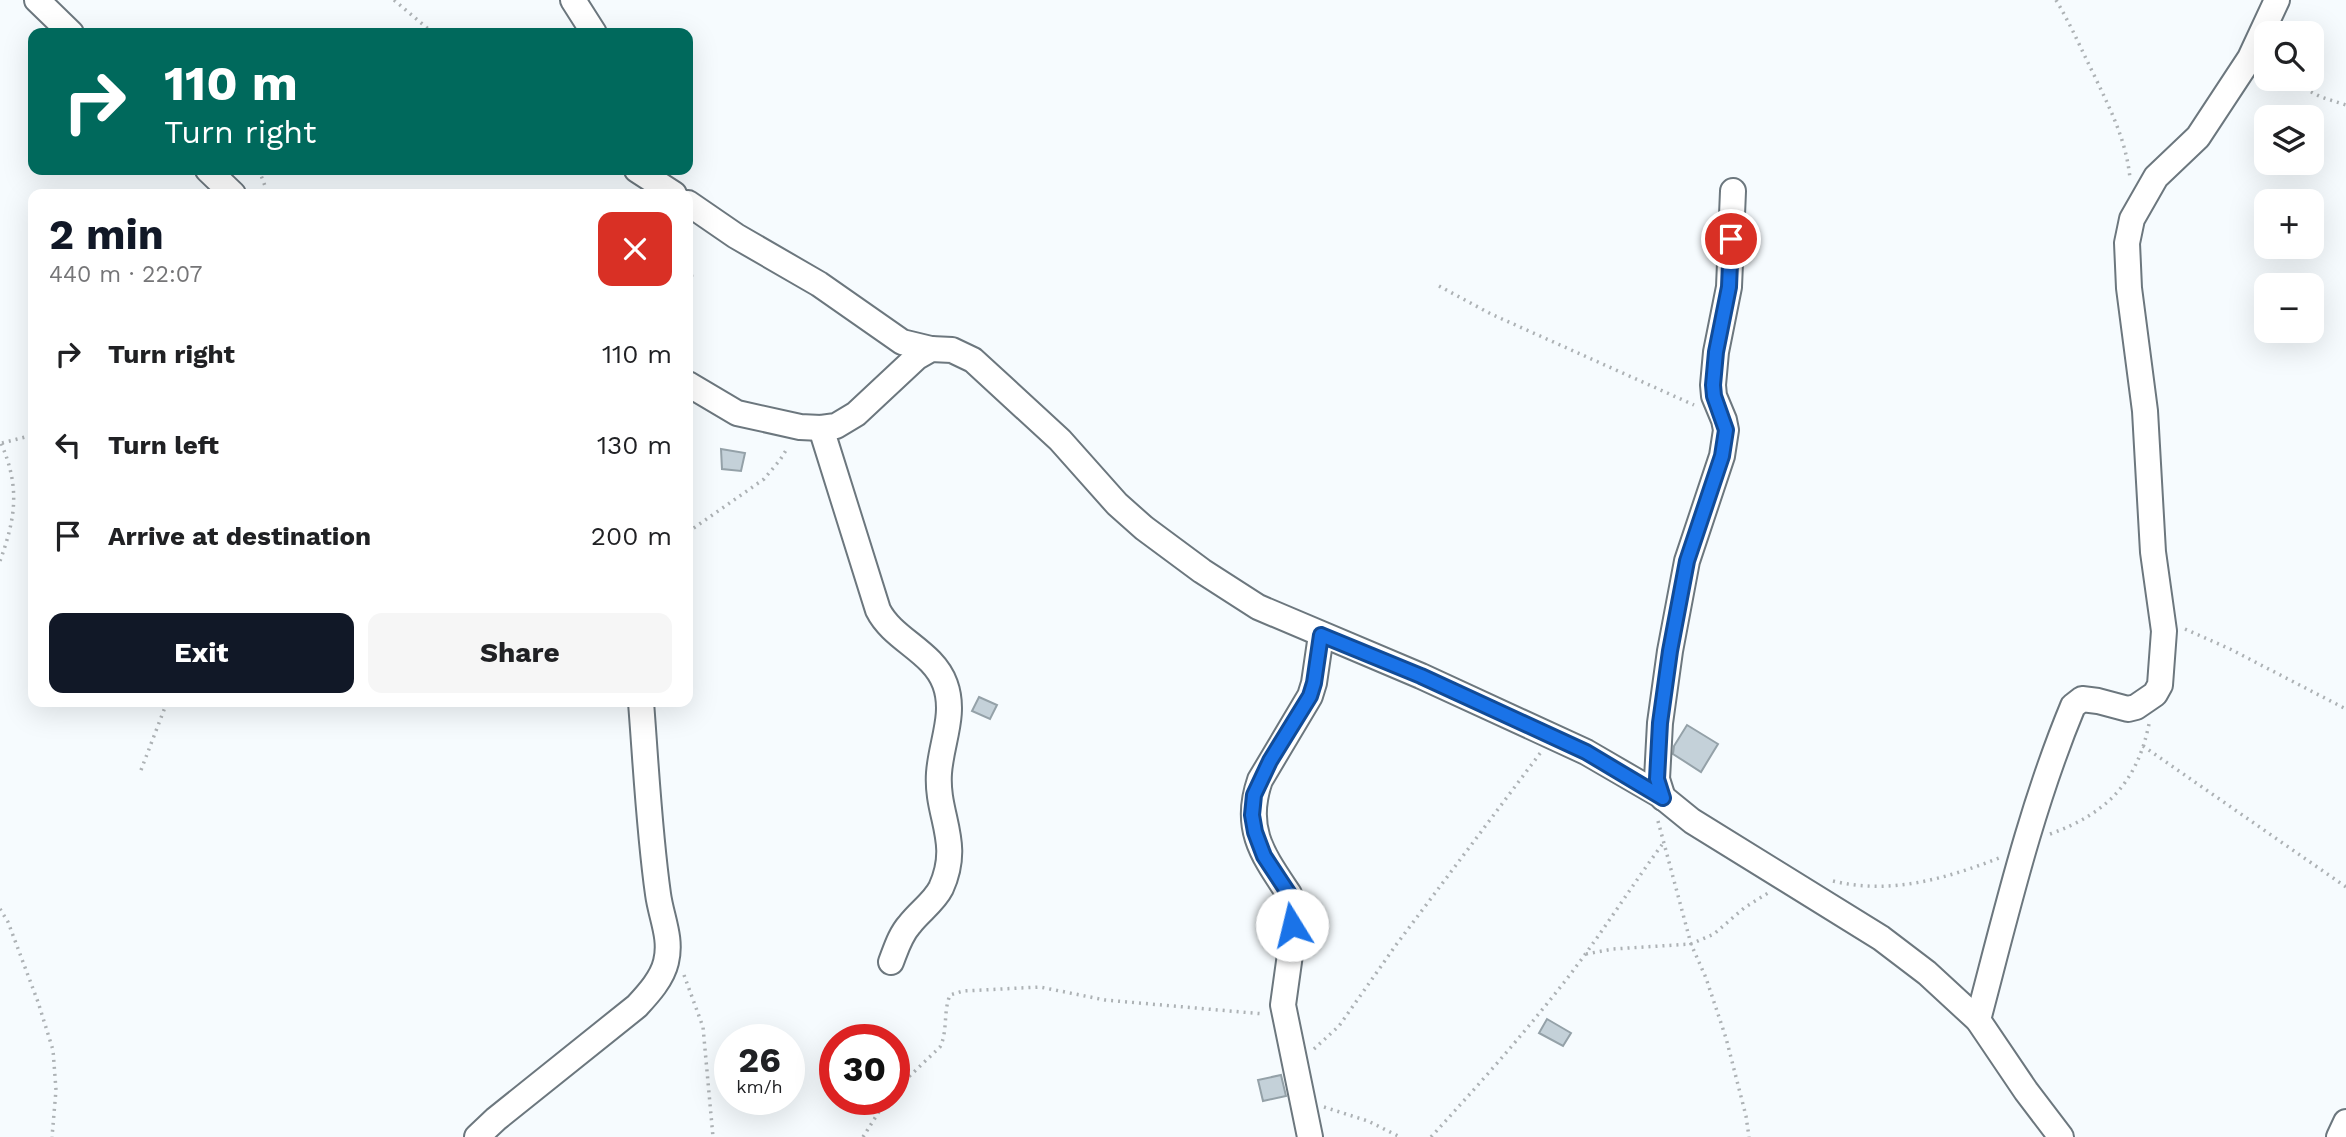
<!DOCTYPE html>
<html lang="en">
<head>
<meta charset="utf-8">
<style>
	:root { --surface:#fff; --page:#f6f6f6; --text:#202124; --muted:#757577; --accent:#111827 }
	body { margin:0; font-family:"Work Sans",sans-serif; background:var(--page); color:var(--text); height:100vh; display:flex; flex-direction:column; font-size:26px; white-space:nowrap }
	* { box-sizing:border-box; margin:0 }
	p { font-size:23px; color:var(--muted) }
	.icon { flex:none; width:38px; height:38px; fill:none; stroke:currentColor; stroke-width:2; stroke-linecap:round; stroke-linejoin:round }
	.map { position:relative; flex:1; overflow:hidden }
	.drawer { position:absolute; left:28px; top:189px; width:665px; height:518px; display:flex; flex-direction:column; background:var(--surface); border-radius:14px; box-shadow:0 7px 28px #0002 }
	.drawer>* { flex:none }
	.top-card { position:absolute; left:28px; top:28px; width:665px; height:147px; border-radius:14px; box-shadow:0 7px 28px #0002; background:#00695c; color:#fff; overflow:hidden }
	.tools { position:absolute; left:2254px; top:21px; display:grid; gap:14px }
	.tools a { display:grid; place-items:center; width:70px; height:70px; border-radius:14px; background:var(--surface); box-shadow:0 7px 28px #0002; font-size:35px }
	.speed { position:absolute; left:714px; top:1024px; display:flex; gap:14px; font-size:35px; font-weight:700; text-align:center }
	.speed>* { display:grid; place-content:center; width:91px; height:91px; border-radius:50%; background:var(--surface); box-shadow:0 7px 28px #0002; line-height:1 }
	.speed small { font-size:18px; font-weight:400 }
	.speed .limit { border:10px solid #d22; background:#fff; color:#111 }
	.pin { position:absolute; display:grid; place-items:center; width:60px; height:60px; color:#fff; margin:-30px; border:4px solid #fff; border-radius:50%; box-shadow:0 2px 7px #0007 }
	.me { position:absolute; width:77px; margin:-38px; rotate:351deg; stroke-linejoin:round; filter:drop-shadow(0 0 5px #0008) }
	.turn { display:flex; align-items:center; gap:24px; height:147px; padding:0 21px; font-size:32px }
	.turn .icon { width:91px; height:91px; stroke-width:2.5 }
	.turn b { display:block; font-size:49px; line-height:60px }
	.round { display:grid; place-items:center; flex:none; width:74px; height:74px; border-radius:14px; background:var(--page) }
	.summary { display:flex; align-items:center; justify-content:space-between; height:119px; padding:0 21px }
	h1 { font-size:42px; font-weight:700; line-height:52px; color:var(--accent) }
	.button { display:flex; gap:14px; margin-top:auto; padding:14px 21px }
	.button a { flex:1; height:80px; border-radius:14px; background:var(--accent); color:#fff; font-size:28px; font-weight:700; line-height:80px; text-align:center }
	.button a+a { background:var(--page); color:var(--text) }
	ul { padding:0; list-style:none }
	li { display:flex; align-items:center; gap:21px; height:91px; padding:0 21px }
	li div { flex:1 }
	li b { display:block; font-size:26px }
	li em { font-style:normal }
	.map>svg:first-child { display:block }
	.building { fill:#c4d1d9; stroke:#94a1a8; stroke-width:2 }
	.lines { fill:none; stroke-linecap:round; stroke-linejoin:round }
	.minor-casing { stroke:#6c777e; stroke-width:28 }
	.path { stroke:#adb2b5; stroke-width:3.5; stroke-dasharray:2 5; stroke-linecap:butt }
	.minor { stroke:#fff; stroke-width:24 }
	.route-casing { stroke:#114b97; stroke-width:18 }
	.route { stroke:#1a73e8; stroke-width:12 }
</style>
</head>
<body>
<div class="map">
<svg width="2346" height="1137" viewBox="0 0 2346 1137">
	<rect width="100%" height="100%" fill="#f6fbfe"/>
	<!-- building -->
	<g class="building">
		<path d="M721,449L745,453L741,471L722,469Z"/>
		<path d="M979,697L997,705L990,719L972,711Z"/>
		<path d="M1687,725L1718,744L1701,772L1673,754L1674,746Z"/>
		<path d="M1547,1019L1571,1033L1563,1046L1539,1033Z"/>
		<path d="M1281,1075L1286,1096L1263,1101L1258,1080Z"/>
	</g>
	<g class="lines">
		<defs>
			<g id="minor">
				<path d="M37,0L71,33"/>
				<path d="M573,0L594,33"/>
				<path d="M208,170L233,194"/>
				<path d="M637,170L674,194"/>
				<path d="M688,203L736,236L819,284L902,342L931,349"/>
				<path d="M688,384L737,413L800,427L821,428L836,426L856,414L917,357L931,349L952,350L973,360L1060,440L1117,504L1144,528L1202,571L1258,607L1421,676L1586,752L1660,795L1692,821L1881,938L1927,973L1978,1020L2026,1091L2061,1137"/>
				<path d="M821,428L878,610C893,640 933,651 945,684C956,714 941,743 939,773C936,816 962,842 941,888C934,902 919,912 910,924C900,935 896,949 891,962"/>
				<path d="M1663,798L1657,779L1660,723L1670,651L1687,561L1722,456L1726,430L1724,420L1714,396L1713,385L1716,352L1729,287L1733,191"/>
				<path d="M1978,1020C2006,914 2031,807 2073,706L2082,699L2098,701L2128,709L2136,707L2155,694L2160,685L2164,631L2153,552L2145,411L2129,288L2127,243L2132,219L2156,177L2198,137L2250,58L2277,0"/>
				<path d="M477,1137L496,1119L637,1006C648,994 662,979 666,962C672,938 661,917 658,894C649,830 646,766 641,702"/>
				<path d="M1310,1137L1283,1005L1292,940L1293,910L1289,894C1263,855 1243,829 1260,780L1310,696L1314,683L1321,635"/>
				<path d="M2339,1137L2346,1122"/>
			</g>
		</defs>
		<!-- minor casing -->
		<use href="#minor" class="minor-casing"/>
		<!-- path -->
		<g class="path">
			<path d="M394,0L433,33"/>
			<path d="M2056,0C2071,25 2082,51 2095,77C2111,111 2126,140 2130,178"/>
			<path d="M2286,79L2321,97L2346,105"/>
			<path d="M259,170L268,194"/>
			<path d="M688,254L692,278L688,293"/>
			<path d="M1439,286L1491,314L1694,405"/>
			<path d="M2,443L33,435"/>
			<path d="M688,532L764,479L780,460L788,447"/>
			<path d="M0,561C16,517 20,487 1,443"/>
			<path d="M2185,629L2230,649L2346,709"/>
			<path d="M2143,746L2346,887"/>
			<path d="M141,770L167,702"/>
			<path d="M1658,821L1691,944L1706,978L1726,1038L1746,1116L1749,1137"/>
			<path d="M2050,834C2106,814 2137,783 2149,724"/>
			<path d="M1833,881C1890,895 1945,879 1999,858"/>
			<path d="M0,909L8,922L38,1002L53,1050L56,1090L52,1137"/>
			<path d="M1586,954L1613,949L1691,944L1714,934L1744,908L1768,893"/>
			<path d="M684,975L703,1027L713,1137"/>
			<path d="M1314,1049L1339,1026L1396,945L1541,752"/>
			<path d="M894,1091L940,1047C948,1031 943,1012 950,995L963,991L1040,987L1105,1000L1264,1014"/>
			<path d="M1324,1107L1368,1121L1400,1137"/>
			<path d="M863,1137L887,1099"/>
			<path d="M1431,1137C1473,1091 1515,1044 1554,995C1594,946 1627,892 1664,842"/>
		</g>
		<!-- minor -->
		<use href="#minor" class="minor"/>
	</g>
	<g class="lines">
		<defs>
			<path id="route" d="M1292,925L1289,894L1264,856L1255,832L1252,815L1254,795L1270,761L1310,696L1314,683L1321,635L1421,676L1586,752L1663,798L1657,779L1660,723L1670,651L1687,561L1722,456L1726,430L1714,396L1713,385L1716,352L1729,287L1731,239"/>
		</defs>
		<!-- route casing -->
		<use href="#route" class="route-casing"/>
		<!-- route -->
		<use href="#route" class="route"/>
	</g>
</svg>
<div class="tools">
<a><svg class="icon" aria-label="search" viewBox="0 0 24 24"><circle cx="10" cy="10" r="6"/><path d="M15 15l6 6"/></svg></a>
<a><svg class="icon" aria-label="layers" viewBox="0 0 24 24"><path d="M12 4l9 5-9 5-9-5zM3 14l9 5 9-5"/></svg></a>
<a>+</a>
<a>−</a>
</div>
<div class="speed"><div>26<small>km/h</small></div><div class="limit">30</div></div>
<div class="pin" style="left:1731px;top:239px;background:#d93025"><svg class="icon" aria-label="arrive" viewBox="0 0 24 24"><path d="M6 21V4h12l-3 4 3 4H6"/></svg></div>
<svg class="me" style="left:1292px;top:925px" viewBox="-20 -20 40 40"><circle r="19" fill="#fff"/><path d="M0-13L10 11 0 6-10 11z" fill="#1a73e8"/></svg>
<div class="top-card">
<div class="turn"><svg class="icon" aria-label="right" viewBox="0 0 24 24"><path d="M7 20v-9h11M14 6l5 5-5 5"/></svg><div><b>110 m</b>Turn right</div></div>
</div>
<section class="drawer">
<div class="summary"><div><h1>2 min</h1><p>440 m · 22:07</p></div><a class="round" style="background:#d93025;color:#fff"><svg class="icon" aria-label="close" viewBox="0 0 24 24"><path d="M6 6l12 12M18 6L6 18"/></svg></a></div>
<ul>
<li><svg class="icon" aria-label="right" viewBox="0 0 24 24"><path d="M7 20v-9h11M14 6l5 5-5 5"/></svg><div><b>Turn right</b></div><em>110 m</em></li>
<li><svg class="icon" aria-label="left" viewBox="0 0 24 24"><path d="M17 20v-9H6M10 6l-5 5 5 5"/></svg><div><b>Turn left</b></div><em>130 m</em></li>
<li><svg class="icon" aria-label="arrive" viewBox="0 0 24 24"><path d="M6 21V4h12l-3 4 3 4H6"/></svg><div><b>Arrive at destination</b></div><em>200 m</em></li>
</ul>
<div class="button"><a>Exit</a><a>Share</a></div>
</section>
</div>
</body>
</html>
